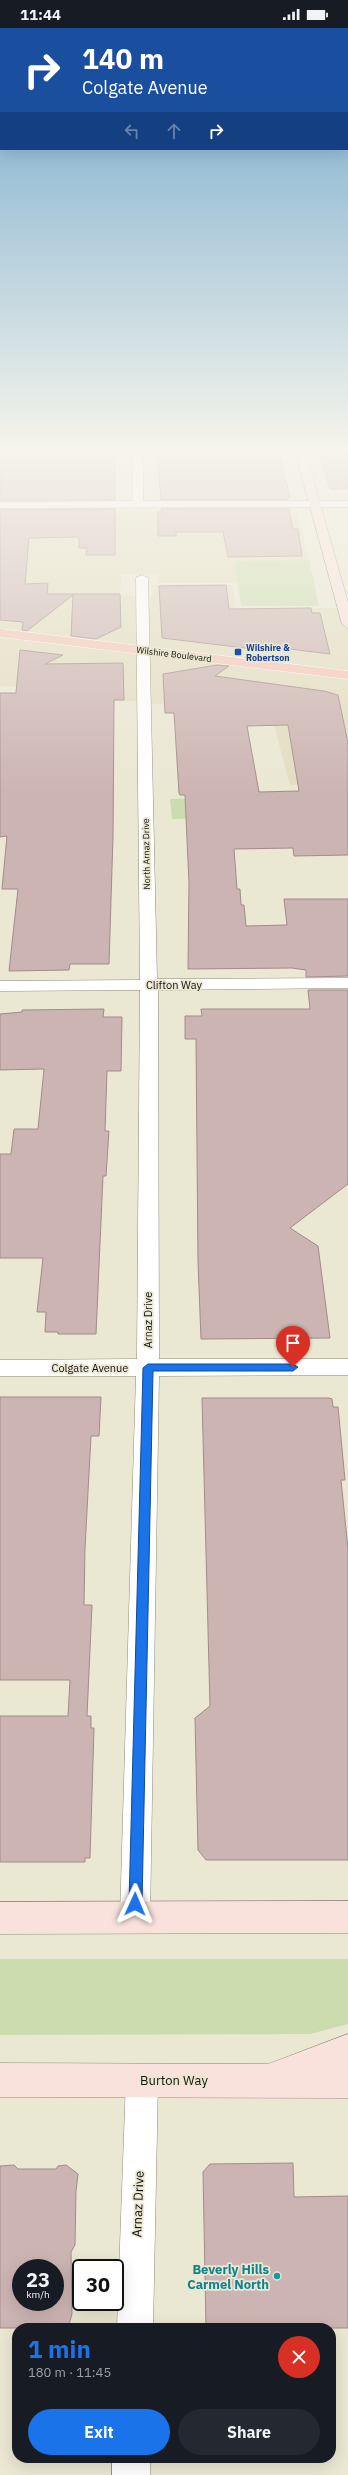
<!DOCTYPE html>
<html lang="en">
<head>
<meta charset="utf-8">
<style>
	:root { --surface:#171b24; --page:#242831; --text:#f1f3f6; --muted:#9ea1a6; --accent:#1a73e8 }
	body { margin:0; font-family:"IBM Plex Sans",sans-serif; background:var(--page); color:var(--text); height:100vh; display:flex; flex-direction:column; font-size:15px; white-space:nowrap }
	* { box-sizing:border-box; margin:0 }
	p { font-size:13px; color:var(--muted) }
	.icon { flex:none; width:22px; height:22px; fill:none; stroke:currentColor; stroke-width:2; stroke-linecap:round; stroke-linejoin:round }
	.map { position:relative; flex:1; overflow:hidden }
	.details { position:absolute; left:12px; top:2295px; width:324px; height:140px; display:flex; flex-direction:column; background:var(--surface); border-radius:16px; box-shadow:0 4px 16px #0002 }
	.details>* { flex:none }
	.top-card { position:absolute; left:0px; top:0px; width:348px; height:122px; box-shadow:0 4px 16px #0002; background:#1a4fa0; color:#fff; overflow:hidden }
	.speed { position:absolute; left:12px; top:2231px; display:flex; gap:8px; font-size:20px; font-weight:700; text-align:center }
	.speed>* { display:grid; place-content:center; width:52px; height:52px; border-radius:50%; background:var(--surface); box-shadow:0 4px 16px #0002; line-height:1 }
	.speed small { font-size:10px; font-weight:400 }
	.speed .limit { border:2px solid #111; border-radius:6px; background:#fff; color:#111 }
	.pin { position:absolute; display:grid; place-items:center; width:34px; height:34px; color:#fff; margin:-41px -17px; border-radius:50% 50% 50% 0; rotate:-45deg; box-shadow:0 0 4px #0007 }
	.pin .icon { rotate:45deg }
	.me { position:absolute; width:44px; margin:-22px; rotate:1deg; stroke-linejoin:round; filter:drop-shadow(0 0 3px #0008) }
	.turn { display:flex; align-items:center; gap:14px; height:84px; padding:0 16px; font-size:18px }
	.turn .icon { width:52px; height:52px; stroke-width:2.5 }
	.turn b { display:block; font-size:28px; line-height:34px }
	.lanes { display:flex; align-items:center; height:38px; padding:0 16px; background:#0003; justify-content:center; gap:20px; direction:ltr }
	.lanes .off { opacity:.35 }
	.round { display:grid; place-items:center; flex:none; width:42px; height:42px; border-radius:21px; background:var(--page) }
	.head { display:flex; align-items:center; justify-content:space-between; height:68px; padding:0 16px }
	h1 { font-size:24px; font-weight:700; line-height:30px; color:var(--accent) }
	.primary-button { display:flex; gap:8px; margin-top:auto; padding:8px 16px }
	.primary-button a { flex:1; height:46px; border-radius:24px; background:var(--accent); color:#fff; font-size:16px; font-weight:700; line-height:46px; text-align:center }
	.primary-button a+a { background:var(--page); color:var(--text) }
	.status { display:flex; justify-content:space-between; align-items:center; height:28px; padding:0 20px; background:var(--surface); direction:ltr }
	.status svg { height:11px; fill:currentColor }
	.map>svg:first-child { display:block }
	.built { fill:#e2ddc1 }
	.green { fill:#cbdcaf }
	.building { fill:#ccb4b2; stroke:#a28b89; fill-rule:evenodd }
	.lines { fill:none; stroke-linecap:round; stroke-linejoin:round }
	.minor-casing { stroke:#8e8b78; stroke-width:1 }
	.secondary-casing { stroke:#8e8b78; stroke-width:1 }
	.primary-casing { stroke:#fff; stroke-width:1 }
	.minor { fill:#fff; fill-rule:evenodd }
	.secondary { fill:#fae2dc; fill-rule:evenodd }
	.primary { fill:#f5c6b8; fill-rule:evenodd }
	.route { fill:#1a73e8; stroke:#114b97 }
	.transit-dot { fill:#1a4fb4; stroke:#eae7d3; stroke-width:1.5 }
	.culture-dot { fill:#0f9aa8; stroke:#eae7d3; stroke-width:1.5 }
	.labels { text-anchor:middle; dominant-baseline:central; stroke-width:3.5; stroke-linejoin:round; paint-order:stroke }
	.far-transit-label { font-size:9px; font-weight:bold; fill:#164399; stroke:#eae7d3; text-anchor:start }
	.far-street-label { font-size:9px; fill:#14130c; stroke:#eae7d3 }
	.street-label { font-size:11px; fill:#14130c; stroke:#eae7d3 }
	.near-street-label { font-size:13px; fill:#14130c; stroke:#eae7d3 }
	.near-culture-label { font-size:13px; font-weight:bold; fill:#0d838f; stroke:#eae7d3; text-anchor:end }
</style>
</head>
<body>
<div class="status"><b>11:44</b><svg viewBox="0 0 49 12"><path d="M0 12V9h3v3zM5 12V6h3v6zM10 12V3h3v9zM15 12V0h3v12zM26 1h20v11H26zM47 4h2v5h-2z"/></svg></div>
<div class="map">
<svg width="348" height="2447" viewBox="0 0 348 2447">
	<rect width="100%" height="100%" fill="#eae7d3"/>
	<!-- built -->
	<g class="built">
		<path d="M297,481L319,578H241L237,555H158V546L121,547L120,566H47L48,555L23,556L0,484Z"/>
		<path d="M152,557H233L235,580H348V755L290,757L272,690L134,673H59L15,666L16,659L0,658V567L153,568Z"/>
	</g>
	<!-- green -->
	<g class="green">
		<path d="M309,532L319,578H241L235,533Z"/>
		<path d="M266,769L269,789L172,791L170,771Z"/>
		<path d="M0,1931H348V1996L310,2006L0,2007Z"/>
	</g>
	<!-- building -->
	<g class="building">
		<path d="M2,423H115V472H0V430Z"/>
		<path d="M162,423H278L290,469L286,472H161L157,425Z"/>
		<path d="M319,423H348V461H330Z"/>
		<path d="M115,481V527H86L87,520H79V509L29,510L25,556L48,555L47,566H120L121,599L96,611L71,608L73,567L27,603L22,602L23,594L0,592V482Z"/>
		<path d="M161,481H289L293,501H298L302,528L228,529L223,504H176V508H158V484H162Z"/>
		<path d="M226,557L229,581L311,580L312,585H320L330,626L258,617L253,621L162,610L159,558Z"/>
		<path d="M20,622L63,627L45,636L123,635L124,672H114L113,808L109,936H70L69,942L9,943L18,861H2L7,808L0,809V665H16Z"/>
		<path d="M217,637L229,638L215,648L324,663L338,667L348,715V827L294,828L293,820L234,821L237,861H240L241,877H244L246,898L287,897L284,871H348V948L306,949V942L292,940L188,941L189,855L185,767H180L179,765L174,685H165L163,646ZM288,697L299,763L259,764L247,698Z"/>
		<path d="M308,962H348V1156L290,1200L318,1218L330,1310L201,1311L198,1233L196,1011H185V988H202L201,981H310Z"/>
		<path d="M104,981L103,989H122L121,1043H107L105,1103H109L106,1148H103L96,1306H58V1304H45L46,1284H37L43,1230H0V1126H11L14,1101H38L44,1041L0,1042V986L22,984V982Z"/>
		<path d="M0,1369H101L99,1408H91L85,1520L84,1577H92L87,1688H91V1700H94L90,1830H85V1834H0V1688H68L70,1652H0Z"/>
		<path d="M202,1370H329L332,1371L333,1379H338L345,1452H341L348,1521V1832H206L198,1822L195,1690L210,1678Z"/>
		<path d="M293,2135L294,2169L348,2168V2300H206L203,2144L210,2136Z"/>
		<path d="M14,2137L18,2141H56L58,2138L66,2137L78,2146L76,2163L75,2217L71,2224L72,2286L68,2300H0V2138ZM21,2240H55V2274H21Z"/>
	</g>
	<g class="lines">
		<defs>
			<g id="minor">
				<path d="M133,423H143V473H348V479L0,480V474L133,473Z"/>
				<path d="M142,547L148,550L157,951L348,950V960L158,962L159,1331H348V1347L159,1348L150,1890L146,1901L135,1905L124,1901L120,1890L136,1348H0V1332L137,1331L140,962L0,963V953L140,952L136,550Z"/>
				<path d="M142,2036L154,2040L158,2052L153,2300H117L126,2052L130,2040Z"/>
				<rect x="112" y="2430" width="38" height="17"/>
			</g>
			<g id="secondary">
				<path d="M295,423H305L348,574V600L342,596Z"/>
				<path d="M348,1873V1905L0,1906V1874Z"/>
				<path d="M348,2006V2070L0,2069V2035L268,2036Z"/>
			</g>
			<path id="primary" d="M0,601L348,643V651L0,609Z"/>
		</defs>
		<!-- minor casing -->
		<use href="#minor" class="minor-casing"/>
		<!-- secondary casing -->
		<use href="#secondary" class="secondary-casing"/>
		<!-- primary casing -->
		<use href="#primary" class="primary-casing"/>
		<!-- minor -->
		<use href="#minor" class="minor"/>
		<!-- secondary -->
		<use href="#secondary" class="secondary"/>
		<!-- primary -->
		<use href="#primary" class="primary"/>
	</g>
	<!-- sky -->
	<linearGradient id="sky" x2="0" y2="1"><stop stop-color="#70a8cd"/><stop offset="0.55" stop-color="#f6f4eb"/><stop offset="1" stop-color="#f6f4eb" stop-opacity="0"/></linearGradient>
	<rect width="348" height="766" fill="url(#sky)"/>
	<!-- route -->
	<path class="route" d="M148,1336H293L298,1339L293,1343H153L142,1876L140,1881L135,1883L131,1881L129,1876L143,1340Z"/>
	<!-- markers -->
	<rect class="transit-dot" x="234" y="620" width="8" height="8" rx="2"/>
	<circle class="culture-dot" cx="277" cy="2248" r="4"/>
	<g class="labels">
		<!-- far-transit labels -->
		<g class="far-transit-label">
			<text x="246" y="619">Wilshire &amp;<tspan x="246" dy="10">Robertson</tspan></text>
		</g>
		<!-- far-street labels -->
		<g class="far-street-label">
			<text transform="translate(174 626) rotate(7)">Wilshire Boulevard</text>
			<text transform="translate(146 826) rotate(-91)">North Arnaz Drive</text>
		</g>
		<!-- street labels -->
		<g class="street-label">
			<text x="174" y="957">Clifton Way</text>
			<text transform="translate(148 1292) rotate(-90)">Arnaz Drive</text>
			<text x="90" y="1340">Colgate Avenue</text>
		</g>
		<!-- near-street labels -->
		<g class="near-street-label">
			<text x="174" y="2052">Burton Way</text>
			<text transform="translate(138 2176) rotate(-88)">Arnaz Drive</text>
		</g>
		<!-- near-culture labels -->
		<g class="near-culture-label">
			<text x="269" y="2241">Beverly Hills<tspan x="269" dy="15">Carmel North</tspan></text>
		</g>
	</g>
</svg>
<div class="speed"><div>23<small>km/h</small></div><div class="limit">30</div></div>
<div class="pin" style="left:293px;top:1339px;background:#d93025"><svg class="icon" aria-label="arrive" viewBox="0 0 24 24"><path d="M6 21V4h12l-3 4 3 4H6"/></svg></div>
<svg class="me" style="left:135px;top:1876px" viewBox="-20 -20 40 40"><path d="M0-17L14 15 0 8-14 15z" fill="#1a73e8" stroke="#fff" stroke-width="4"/></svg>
<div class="top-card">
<div class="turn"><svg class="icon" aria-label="right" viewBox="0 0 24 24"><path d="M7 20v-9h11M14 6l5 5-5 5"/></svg><div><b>140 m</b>Colgate Avenue</div></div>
<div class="lanes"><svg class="icon off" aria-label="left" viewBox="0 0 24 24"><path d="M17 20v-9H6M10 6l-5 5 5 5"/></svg><svg class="icon off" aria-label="ahead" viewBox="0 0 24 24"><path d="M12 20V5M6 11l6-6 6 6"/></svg><svg class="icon" aria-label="right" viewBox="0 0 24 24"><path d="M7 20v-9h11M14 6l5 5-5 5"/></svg></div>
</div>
<section class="details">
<div class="head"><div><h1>1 min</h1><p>180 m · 11:45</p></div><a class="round" style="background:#d93025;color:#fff"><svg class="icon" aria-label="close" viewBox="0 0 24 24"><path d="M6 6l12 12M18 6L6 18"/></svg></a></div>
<div class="primary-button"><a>Exit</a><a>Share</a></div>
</section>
</div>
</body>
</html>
